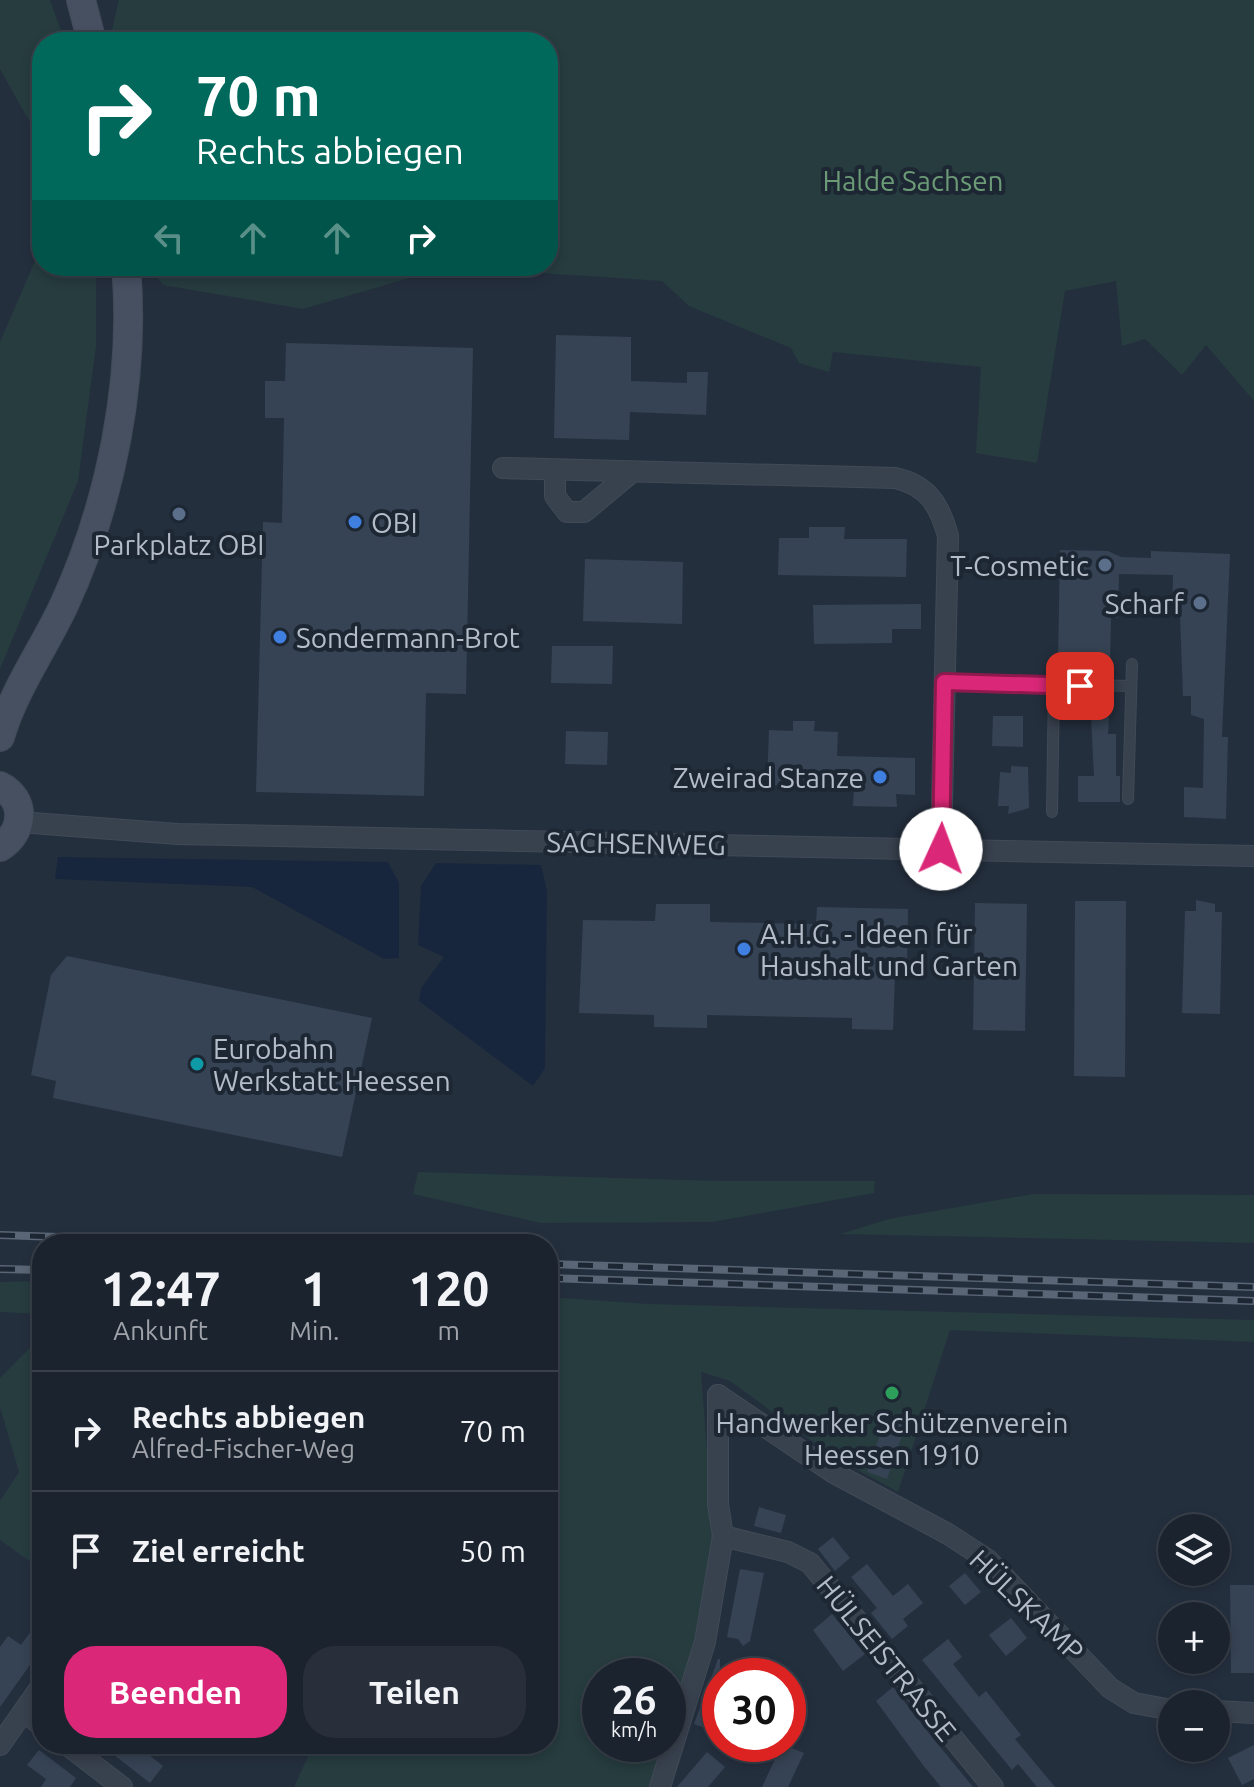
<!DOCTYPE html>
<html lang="de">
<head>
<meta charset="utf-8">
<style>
	:root { --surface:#1b232e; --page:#282f3a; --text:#f1f3f6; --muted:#a0a4aa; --line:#39404a; --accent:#db2777 }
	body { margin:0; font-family:Ubuntu,sans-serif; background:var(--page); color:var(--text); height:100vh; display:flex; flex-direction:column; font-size:30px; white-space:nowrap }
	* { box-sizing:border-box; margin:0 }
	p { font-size:26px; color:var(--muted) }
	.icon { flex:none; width:44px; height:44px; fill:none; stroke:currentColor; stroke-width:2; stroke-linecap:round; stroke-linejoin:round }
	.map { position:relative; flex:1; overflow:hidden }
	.details { position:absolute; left:32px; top:1234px; width:526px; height:520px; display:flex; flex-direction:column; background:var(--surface); border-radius:32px; box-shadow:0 4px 12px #0003,0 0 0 2px var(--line) }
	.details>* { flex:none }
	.guide { position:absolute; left:32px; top:32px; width:526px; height:244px; border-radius:32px; box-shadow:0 4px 12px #0003,0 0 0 2px var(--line); background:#00695c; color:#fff; overflow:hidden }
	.controls { position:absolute; left:1158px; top:1514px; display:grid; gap:16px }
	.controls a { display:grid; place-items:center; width:72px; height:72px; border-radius:50%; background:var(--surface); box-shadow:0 4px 12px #0003,0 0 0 2px var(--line); font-size:40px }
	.speed { position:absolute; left:582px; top:1658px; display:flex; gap:16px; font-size:40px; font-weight:700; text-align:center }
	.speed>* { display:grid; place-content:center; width:104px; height:104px; border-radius:50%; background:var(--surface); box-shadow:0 4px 12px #0003,0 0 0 2px var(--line); line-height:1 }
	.speed small { font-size:20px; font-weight:400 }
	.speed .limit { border:12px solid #d22; background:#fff; color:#111 }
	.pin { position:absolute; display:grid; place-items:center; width:68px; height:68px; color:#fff; margin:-34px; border-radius:16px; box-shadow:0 4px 12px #0006 }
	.me { position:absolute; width:88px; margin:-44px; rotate:2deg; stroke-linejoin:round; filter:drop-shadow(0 0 6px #0008) }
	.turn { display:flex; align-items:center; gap:28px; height:168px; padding:0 32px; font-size:36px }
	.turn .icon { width:104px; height:104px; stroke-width:2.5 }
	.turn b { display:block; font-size:56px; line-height:68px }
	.lanes { display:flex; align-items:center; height:76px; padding:0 32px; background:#0003; justify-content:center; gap:40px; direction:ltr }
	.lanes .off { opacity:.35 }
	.eta { display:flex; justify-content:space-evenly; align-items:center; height:136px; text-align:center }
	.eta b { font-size:48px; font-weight:700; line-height:56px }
	.button { display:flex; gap:16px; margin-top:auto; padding:16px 32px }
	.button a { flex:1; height:92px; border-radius:32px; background:var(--accent); color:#fff; font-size:32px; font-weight:700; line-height:92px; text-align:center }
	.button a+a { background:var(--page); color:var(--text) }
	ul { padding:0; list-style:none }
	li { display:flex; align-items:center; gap:24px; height:120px; padding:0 32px; border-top:2px solid var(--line) }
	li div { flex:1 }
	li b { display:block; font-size:30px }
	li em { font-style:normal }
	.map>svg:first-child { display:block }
	.green { fill:#263c3f }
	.water { fill:#17263c }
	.building { fill:#364354 }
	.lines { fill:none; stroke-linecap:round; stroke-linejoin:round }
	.lane-casing { stroke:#414a57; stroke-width:12 }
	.street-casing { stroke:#414a57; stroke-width:22 }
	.secondary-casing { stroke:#414a57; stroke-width:30 }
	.lane { stroke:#38414e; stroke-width:10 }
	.street { stroke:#38414e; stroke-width:20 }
	.secondary { stroke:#465061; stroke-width:28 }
	.rail-casing { stroke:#5a6575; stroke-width:8 }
	.rail { stroke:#1d2633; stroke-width:5; stroke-dasharray:15; stroke-linecap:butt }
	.route-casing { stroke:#8e194d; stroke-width:20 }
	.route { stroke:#db2777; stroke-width:14 }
	.service-dot { fill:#5c6f8a; stroke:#1d2633; stroke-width:3 }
	.shop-dot { fill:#3f7fe0; stroke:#1d2633; stroke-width:3 }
	.culture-dot { fill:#0f9aa8; stroke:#1d2633; stroke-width:3 }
	.leisure-dot { fill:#2e9e5b; stroke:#1d2633; stroke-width:3 }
	.labels { text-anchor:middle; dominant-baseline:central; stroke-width:8; stroke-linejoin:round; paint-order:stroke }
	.park-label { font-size:28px; fill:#6b9a76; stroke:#1d2633 }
	.poi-label { font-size:28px; fill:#b4bcc9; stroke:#1d2633; text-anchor:start }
	.street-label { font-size:28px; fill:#b4bcc9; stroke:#1d2633 }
</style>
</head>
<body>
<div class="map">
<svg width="1254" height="1787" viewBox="0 0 1254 1787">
	<rect width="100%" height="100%" fill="#242f3e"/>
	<!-- green -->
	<g class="green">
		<path d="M0,0H50L65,42H42V173L37,135L0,69Z"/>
		<path d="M119,0H1254V401L1206,345L1182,375L1145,339L1122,346L1116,281L1065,291L1037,463L976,453L981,367L833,352L829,372L799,363L791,348L689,306L662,281L541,273L413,277L303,309L163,285L149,266H548V42H114L112,30Z"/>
		<path d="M42,245V266H96V346L78,481L0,669V342Z"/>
		<path d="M418,1172L718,1181H875L874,1193L712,1222L541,1223L413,1194Z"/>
		<path d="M1033,1194L1254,1195V1243L840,1234L889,1219Z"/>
		<path d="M42,1281V1314L0,1312V1282Z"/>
		<path d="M548,1297L648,1304L1254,1320V1342L950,1330L898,1492L834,1457L730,1381L701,1372L711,1503L717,1523L695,1648L668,1734V1676H600V1744H665L649,1787H294L310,1752L299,1744H548Z"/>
		<path d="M42,1336V1570L0,1540V1501L19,1472L0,1407V1378Z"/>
	</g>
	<!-- water -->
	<g class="water">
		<path d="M58,857L388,862L399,883V958L384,959L252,887L55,879Z"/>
		<path d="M436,863L541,865L547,891L545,1068L533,1086L419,1001L421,988L444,957L418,945L421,886Z"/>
	</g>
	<!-- building -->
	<g class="building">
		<path d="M556,335L631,337V381L687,383V372H708L706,415L630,412L629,440L554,438Z"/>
		<path d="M286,343L473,348L466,694L426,693L424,796L256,792L263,522L282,523L284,418H265V381H285Z"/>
		<path d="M809,527H845L844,539H907L906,577L778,575L779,538H809Z"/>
		<path d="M1060,550L1108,551L1121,557L1151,558V551L1230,554L1222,737H1228L1226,819L1184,817V787L1203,788L1204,719L1191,715V696H1183L1180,615H1172L1173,575L1119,574L1118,618H1111L1110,663L1058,662Z"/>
		<path d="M585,559L683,562L682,624L583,621Z"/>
		<path d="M921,604V629H892V643L814,644L813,605Z"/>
		<path d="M552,646H613L612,684L551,683Z"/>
		<path d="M993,716H1023V747L992,746Z"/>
		<path d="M1091,717H1109L1108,734H1116V776H1120V802H1078V776H1094Z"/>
		<path d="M793,721H815L814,731L838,732L837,756L915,758V795L896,794L897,807L853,806L854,788L767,785L769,730L793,731Z"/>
		<path d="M566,731L608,732L607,765L565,764Z"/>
		<path d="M1011,766L1028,767L1029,808L1008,814L1009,806H998L1000,772L1011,773Z"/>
		<path d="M1196,900L1215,904V912H1222L1220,1014L1182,1013L1185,911H1196Z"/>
		<path d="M1075,901H1126L1125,1077L1074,1076Z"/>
		<path d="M975,903L1027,904L1025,1031L973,1030Z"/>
		<path d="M656,904H710V922L816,924L817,907L908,909L907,975H895L893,1030L852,1029V1018L707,1015V1028L654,1027V1015L579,1013L583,920L655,921Z"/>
		<path d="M67,956L372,1018L342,1157L53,1098L56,1081L31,1075L51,975Z"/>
		<path d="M886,1418L906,1424L887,1479L867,1472Z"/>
		<path d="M759,1507L786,1515L781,1533L754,1526Z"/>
		<path d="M833,1537L850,1558L835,1571L818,1549Z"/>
		<path d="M867,1564L893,1596L908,1584L923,1603L903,1619L908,1626L892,1639L871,1613L877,1608L851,1577Z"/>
		<path d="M740,1569L764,1573L750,1641L743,1646L738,1639L727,1637Z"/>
		<path d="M965,1573L981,1592L965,1605L949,1586Z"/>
		<path d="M1230,1585H1254V1673H1231Z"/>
		<path d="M832,1614L865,1654L843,1671L813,1630Z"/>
		<path d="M42,1616V1648L0,1707V1647L8,1636L21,1645Z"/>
		<path d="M1011,1618L1027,1638L1006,1656L989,1635Z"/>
		<path d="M948,1639L962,1657L953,1664L979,1697L986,1691L1021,1735L1015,1739L1055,1787H1037L1018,1764L1012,1770L922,1660Z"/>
		<path d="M718,1659H720V1734L694,1724Z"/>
		<path d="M893,1687L932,1737L973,1787H941L923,1765L876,1701Z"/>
		<path d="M100,1744H135L163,1766L150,1783Z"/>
		<path d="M782,1744L804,1753L788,1787H762Z"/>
		<path d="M1254,1745V1779L1242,1785L1228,1758Z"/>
		<path d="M39,1750L76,1778L70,1787H41L46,1779L27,1765Z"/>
		<path d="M707,1752L725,1767L708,1787H677Z"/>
	</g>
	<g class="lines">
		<defs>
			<g id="lane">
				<path d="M944,682L1131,686"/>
				<path d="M1128,799L1132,664"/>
				<path d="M1052,812L1054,685"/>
			</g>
			<g id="street">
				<path d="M503,468L895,478C928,485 940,506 948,536L941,849"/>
				<path d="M555,471V496L567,512H584L632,472"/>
				<path d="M19,822L177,834L1254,856"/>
				<path d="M718,1395L834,1473L948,1534L988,1560L1110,1688L1134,1703L1172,1710"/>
				<path d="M723,1536L788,1552L810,1563L993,1787"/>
				<path d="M24,1711L42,1726"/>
				<path d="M1216,1711L1254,1713"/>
				<path d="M66,1744L122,1787"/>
				<path d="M0,1745L42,1685"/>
				<path d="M660,1787L705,1642L723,1536L718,1504V1395"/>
			</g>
			<g id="secondary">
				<path d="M81,0L92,42"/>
				<path d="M0,737C13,691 44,648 64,605C111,503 136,378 126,266"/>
				<path d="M0,786C27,800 24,832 0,847"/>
			</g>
		</defs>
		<!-- lane casing -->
		<use href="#lane" class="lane-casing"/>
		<!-- street casing -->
		<use href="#street" class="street-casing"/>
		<!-- secondary casing -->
		<use href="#secondary" class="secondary-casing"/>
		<!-- lane -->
		<use href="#lane" class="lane"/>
		<!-- street -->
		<use href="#street" class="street"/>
		<!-- secondary -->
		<use href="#secondary" class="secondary"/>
		<defs>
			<g id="rail">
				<path d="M0,1235L260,1244"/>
				<path d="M548,1264L1254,1287"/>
				<path d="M0,1269L42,1270"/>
				<path d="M548,1278L1254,1301"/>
			</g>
		</defs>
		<!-- rail casing -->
		<use href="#rail" class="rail-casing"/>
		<!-- rail -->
		<use href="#rail" class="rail"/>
	</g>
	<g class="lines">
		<defs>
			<path id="route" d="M941,849L944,682L1080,686"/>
		</defs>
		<!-- route casing -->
		<use href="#route" class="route-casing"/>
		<!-- route -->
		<use href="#route" class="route"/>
	</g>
	<!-- markers -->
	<g class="service-dot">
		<circle cx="179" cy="514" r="8"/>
		<circle cx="1105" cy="565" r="8"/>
		<circle cx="1200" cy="603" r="8"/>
	</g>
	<g class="shop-dot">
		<circle cx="355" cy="522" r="8"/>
		<circle cx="280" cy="637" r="8"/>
		<circle cx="880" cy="777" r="8"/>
		<circle cx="744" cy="949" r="8"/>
	</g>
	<circle class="culture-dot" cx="197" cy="1064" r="8"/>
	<circle class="leisure-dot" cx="892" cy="1393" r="8"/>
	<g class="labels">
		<!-- park labels -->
		<g class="park-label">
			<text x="913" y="180">Halde Sachsen</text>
		</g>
		<!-- poi labels -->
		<g class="poi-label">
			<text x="371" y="522">OBI</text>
			<text x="179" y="544" text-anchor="middle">Parkplatz OBI</text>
			<text x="1089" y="565" text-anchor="end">T-Cosmetic</text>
			<text x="1184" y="603" text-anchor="end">Scharf</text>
			<text x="296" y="637">Sondermann-Brot</text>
			<text x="864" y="777" text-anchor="end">Zweirad Stanze</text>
			<text x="760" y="933">A.H.G. - Ideen für<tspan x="760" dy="32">Haushalt und Garten</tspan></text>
			<text x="213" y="1048">Eurobahn<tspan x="213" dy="32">Werkstatt Heessen</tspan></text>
			<text x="892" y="1422" text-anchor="middle">Handwerker Schützenverein<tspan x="892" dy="32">Heessen 1910</tspan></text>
		</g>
		<!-- street labels -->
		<g class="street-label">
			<text transform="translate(636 843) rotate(1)">SACHSENWEG</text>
			<text transform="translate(1027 1605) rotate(44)">HÜLSKAMP</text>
			<text transform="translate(887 1658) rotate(51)">HÜLSEISTRASSE</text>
		</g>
	</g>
</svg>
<div class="controls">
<a><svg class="icon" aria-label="layers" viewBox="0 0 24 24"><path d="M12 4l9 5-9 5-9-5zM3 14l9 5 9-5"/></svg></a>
<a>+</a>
<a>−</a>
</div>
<div class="speed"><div>26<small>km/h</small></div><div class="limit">30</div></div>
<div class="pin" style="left:1080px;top:686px;background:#d93025"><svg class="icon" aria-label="arrive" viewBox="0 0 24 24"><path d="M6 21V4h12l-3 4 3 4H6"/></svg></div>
<svg class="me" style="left:941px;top:849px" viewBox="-20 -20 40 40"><circle r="19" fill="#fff"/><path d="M0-13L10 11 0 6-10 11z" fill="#db2777"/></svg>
<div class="guide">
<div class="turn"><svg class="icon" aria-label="right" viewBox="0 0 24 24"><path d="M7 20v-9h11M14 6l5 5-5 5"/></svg><div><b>70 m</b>Rechts abbiegen</div></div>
<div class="lanes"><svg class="icon off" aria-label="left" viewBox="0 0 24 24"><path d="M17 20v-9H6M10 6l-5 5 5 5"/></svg><svg class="icon off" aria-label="ahead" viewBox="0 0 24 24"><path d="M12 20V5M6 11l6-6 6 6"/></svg><svg class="icon off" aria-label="ahead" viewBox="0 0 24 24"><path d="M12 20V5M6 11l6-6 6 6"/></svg><svg class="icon" aria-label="right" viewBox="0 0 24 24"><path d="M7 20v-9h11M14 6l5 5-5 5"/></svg></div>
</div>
<section class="details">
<div class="eta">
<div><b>12:47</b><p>Ankunft</p></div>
<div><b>1</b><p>Min.</p></div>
<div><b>120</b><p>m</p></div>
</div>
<ul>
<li><svg class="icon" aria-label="right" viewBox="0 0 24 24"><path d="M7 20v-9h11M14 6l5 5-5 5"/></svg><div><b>Rechts abbiegen</b><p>Alfred-Fischer-Weg</p></div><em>70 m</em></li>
<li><svg class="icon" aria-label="arrive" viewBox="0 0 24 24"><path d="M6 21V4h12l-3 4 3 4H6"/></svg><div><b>Ziel erreicht</b></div><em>50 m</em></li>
</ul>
<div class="button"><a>Beenden</a><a>Teilen</a></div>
</section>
</div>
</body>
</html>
